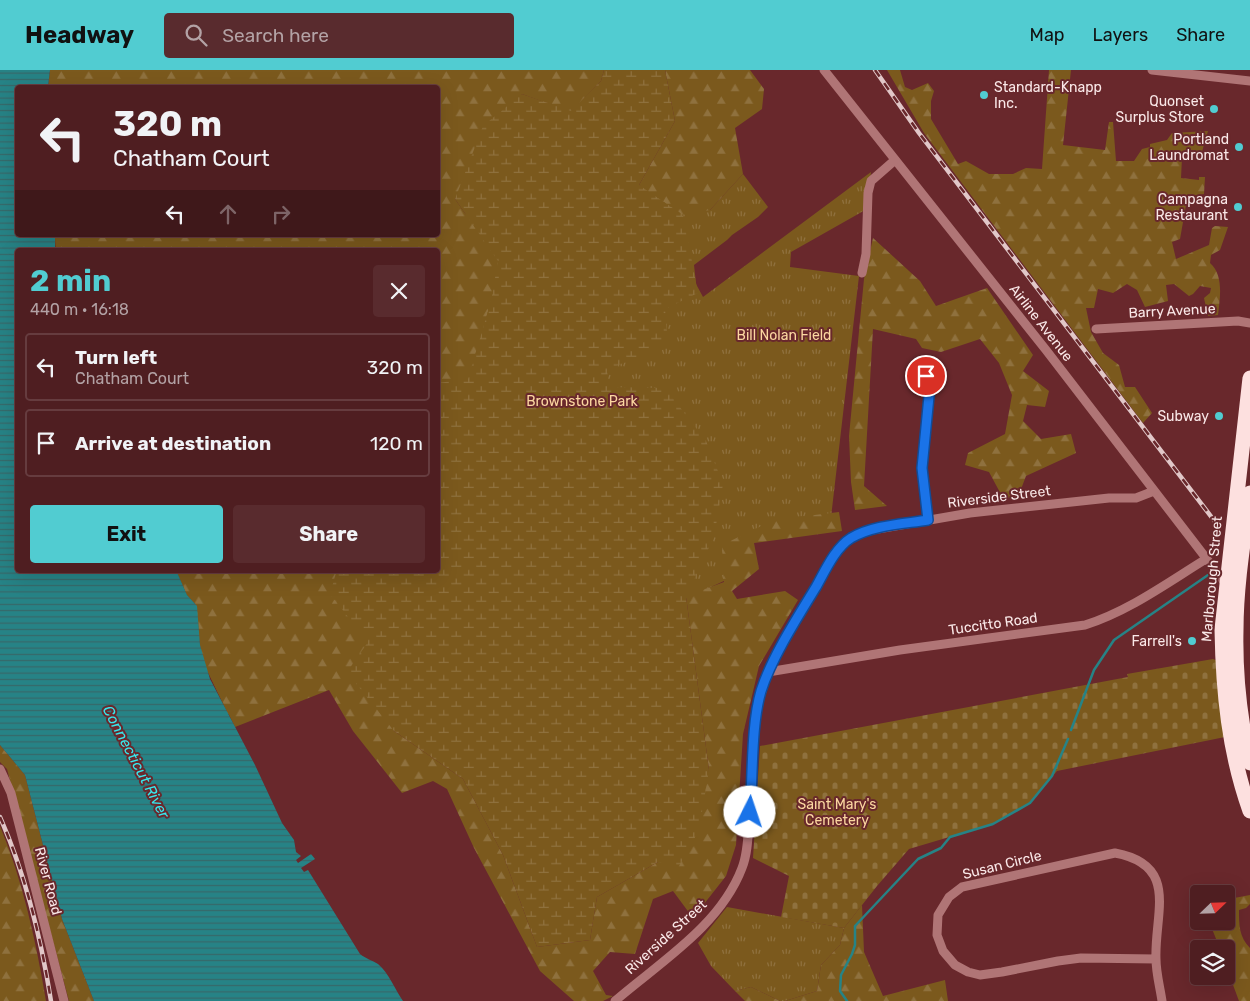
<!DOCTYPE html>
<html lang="en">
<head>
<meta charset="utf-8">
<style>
	:root { --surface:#4f1e21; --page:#592b2e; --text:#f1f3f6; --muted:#b3a2a5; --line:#663c3f; --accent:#51ccd1 }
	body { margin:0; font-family:Rubik,sans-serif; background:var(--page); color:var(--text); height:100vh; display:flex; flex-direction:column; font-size:19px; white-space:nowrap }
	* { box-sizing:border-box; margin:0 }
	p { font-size:16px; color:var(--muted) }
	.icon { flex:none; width:28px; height:28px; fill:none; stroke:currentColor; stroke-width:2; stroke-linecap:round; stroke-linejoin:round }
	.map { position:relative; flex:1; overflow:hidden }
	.sheet { position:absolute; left:15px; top:178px; width:425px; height:325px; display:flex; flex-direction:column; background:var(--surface); border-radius:5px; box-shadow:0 5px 20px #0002,0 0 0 1px var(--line) }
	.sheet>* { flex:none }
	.guide { position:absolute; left:15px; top:15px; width:425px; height:152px; border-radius:5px; box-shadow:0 5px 20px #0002,0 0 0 1px var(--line); background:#4f1e21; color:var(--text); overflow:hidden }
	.needle { width:32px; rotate:67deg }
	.fabs { position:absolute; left:1190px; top:815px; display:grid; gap:10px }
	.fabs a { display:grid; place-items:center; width:45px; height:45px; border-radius:5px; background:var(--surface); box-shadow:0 5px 20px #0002,0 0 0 1px var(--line); font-size:25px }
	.pin { position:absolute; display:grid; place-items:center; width:42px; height:42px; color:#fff; margin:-21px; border:2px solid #fff; border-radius:50%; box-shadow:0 1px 5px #0007 }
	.me { position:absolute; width:55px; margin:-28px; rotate:4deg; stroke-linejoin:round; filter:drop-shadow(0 0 4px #0008) }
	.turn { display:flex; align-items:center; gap:18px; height:105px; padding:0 15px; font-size:22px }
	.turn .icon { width:65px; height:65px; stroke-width:2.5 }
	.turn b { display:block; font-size:35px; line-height:42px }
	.lanes { display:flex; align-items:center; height:48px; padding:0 15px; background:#0003; justify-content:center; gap:25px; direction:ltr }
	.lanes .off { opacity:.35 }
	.round { display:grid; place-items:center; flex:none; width:52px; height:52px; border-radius:5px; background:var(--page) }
	.headline { display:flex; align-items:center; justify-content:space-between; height:85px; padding:0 15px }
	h1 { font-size:30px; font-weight:700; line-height:38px; color:var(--accent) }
	.cta { display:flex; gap:10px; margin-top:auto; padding:10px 15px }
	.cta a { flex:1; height:58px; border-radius:5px; background:var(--accent); color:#111; font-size:20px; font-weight:700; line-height:58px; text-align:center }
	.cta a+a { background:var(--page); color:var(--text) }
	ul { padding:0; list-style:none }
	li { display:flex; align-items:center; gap:15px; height:68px; margin:0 10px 8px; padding:0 5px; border:2px solid var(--line); border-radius:5px }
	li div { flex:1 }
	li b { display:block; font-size:19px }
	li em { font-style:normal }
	header { display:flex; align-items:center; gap:30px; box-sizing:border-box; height:70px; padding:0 25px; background:var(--accent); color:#111 }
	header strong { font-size:24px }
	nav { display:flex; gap:28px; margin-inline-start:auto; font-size:18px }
	.search { width:350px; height:45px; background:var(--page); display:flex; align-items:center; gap:12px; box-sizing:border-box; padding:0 18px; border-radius:5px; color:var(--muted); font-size:19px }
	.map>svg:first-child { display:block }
	.grass { fill:url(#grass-tufts) }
	.forest { fill:url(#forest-firs) }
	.wetland { fill:url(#wetland-marsh) }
	.cemetery { fill:url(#cemetery-stones) }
	.water { fill:url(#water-rules) }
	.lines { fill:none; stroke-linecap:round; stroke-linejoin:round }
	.stream { stroke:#268386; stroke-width:2.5 }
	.street { stroke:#b07576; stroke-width:9 }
	.highway { stroke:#fde0df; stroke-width:15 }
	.rail-casing { stroke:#e1c7c8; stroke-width:4.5 }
	.rail { stroke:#69282c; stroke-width:2.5; stroke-dasharray:8; stroke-linecap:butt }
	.route-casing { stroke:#114b97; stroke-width:12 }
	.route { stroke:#1a73e8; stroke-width:9 }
	.poi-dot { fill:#51ccd1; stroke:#69282c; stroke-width:2 }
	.labels { text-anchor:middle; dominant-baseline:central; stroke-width:4; stroke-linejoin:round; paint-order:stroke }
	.poi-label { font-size:14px; fill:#fae8e8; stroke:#69282c; text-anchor:end }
	.street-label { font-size:14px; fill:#fae8e8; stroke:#69282c }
	.park-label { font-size:14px; fill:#fbd7a0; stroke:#69282c }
	.water-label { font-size:15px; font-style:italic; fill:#37e8ee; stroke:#69282c }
</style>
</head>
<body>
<header>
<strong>Headway</strong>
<div class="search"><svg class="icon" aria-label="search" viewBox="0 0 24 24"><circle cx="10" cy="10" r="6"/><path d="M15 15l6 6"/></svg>Search here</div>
<nav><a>Map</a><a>Layers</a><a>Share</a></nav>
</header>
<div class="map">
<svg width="1250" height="931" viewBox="0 0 1250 931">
	<defs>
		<pattern id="grass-tufts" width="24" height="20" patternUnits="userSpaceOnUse" patternTransform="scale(1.25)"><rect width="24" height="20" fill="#7b591d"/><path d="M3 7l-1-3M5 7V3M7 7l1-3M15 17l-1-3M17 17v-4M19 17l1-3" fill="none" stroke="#8f713e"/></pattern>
		<pattern id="forest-firs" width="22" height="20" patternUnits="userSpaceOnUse" patternTransform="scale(1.25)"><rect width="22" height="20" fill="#7b591d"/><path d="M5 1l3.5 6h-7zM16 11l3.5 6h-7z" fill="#8f713e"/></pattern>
		<pattern id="wetland-marsh" width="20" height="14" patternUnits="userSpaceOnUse" patternTransform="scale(1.25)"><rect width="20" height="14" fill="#7b591d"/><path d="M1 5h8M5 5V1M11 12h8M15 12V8" fill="none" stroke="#8f713e"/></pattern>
		<pattern id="cemetery-stones" width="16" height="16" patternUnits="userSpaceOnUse" patternTransform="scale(1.25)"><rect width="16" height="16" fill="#7b591d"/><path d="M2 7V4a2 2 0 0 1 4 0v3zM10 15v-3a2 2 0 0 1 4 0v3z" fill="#8f713e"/></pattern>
		<pattern id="water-rules" width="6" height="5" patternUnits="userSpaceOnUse" patternTransform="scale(1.25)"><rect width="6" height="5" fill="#268386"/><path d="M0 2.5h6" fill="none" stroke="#376869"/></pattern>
	</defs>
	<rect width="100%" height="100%" fill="#69282c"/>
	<!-- grass -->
	<g class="grass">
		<path d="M871,102L867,139L791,182L790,197L859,206L830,456L750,467L739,504L618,560L582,476L228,644L206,598L200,575L195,533L187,525L176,500H438V180H56L55,165H438V149L639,115L710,140L743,104L768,137L758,147L732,165L727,170L694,195L696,214L703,227Z"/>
		<path d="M727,837L844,858L840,875L821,895L817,921L785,931H780L751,917L735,921L711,896L698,873Z"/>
	</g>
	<!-- forest -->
	<g class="forest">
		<path d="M50,0H604L601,11L571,42L522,24L455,129L498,191L491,231L468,309L438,313V180H56L55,165H438V18H48Z"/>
		<path d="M665,0H750L764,19L762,39L735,58L743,104L710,140L683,145L639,115L675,51Z"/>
		<path d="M887,0H900L905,17L912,20L928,13L934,21L931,31V49L958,94L966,91L989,104H1013L1026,98L1042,99L1049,0H1071L1063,75L1105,80L1109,52H1113L1116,91H1134L1142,79L1150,77V74L1167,70L1172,63L1208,61L1201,85L1182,87L1181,108L1199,110V107H1205L1204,124L1192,126L1186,135L1180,169L1172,172L1176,189L1209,175L1212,158L1215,156L1228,157L1220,180L1211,185L1210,193C1224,205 1220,228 1218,245L1208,246L1204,228L1210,223L1211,218L1200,216L1193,224L1189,226L1174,214L1166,215L1168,231L1145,237L1137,220L1127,214L1113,223L1098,219L1094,238H1086L1091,262L1103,283L1119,295L1125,317H1135L1152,343L1143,353L924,63Z"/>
		<path d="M873,168L920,211L936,236L987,218L1033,285L1023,301L1049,321L1045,337L1027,335L1023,351L1041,369L1071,364L1076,383L1026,406L1018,427L1003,428L989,402L965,395L968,383L1005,364L1012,325L999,293L980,269L941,282L922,278L916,269L873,259L864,416L887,436L855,440L851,412L849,366L864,209Z"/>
		<path d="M839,442L842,461L754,473L759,499L732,521L737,529L785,521L798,530L759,596L743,664L736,775L726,806L693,848L673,821L653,829L635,884L610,882L593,901L606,925L613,926L603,931H574L540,901L474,778L447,719L433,711L402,723L353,661L329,620L235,657L206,598L200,575L197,536L187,525L176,500H337L330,524L368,572L394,661L463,709L503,785L537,877L590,870L597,827L658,792L709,700L686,526L724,512L722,475L774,450Z"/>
		<path d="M0,675L25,705L62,849L94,931H69L7,699L0,692Z"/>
		<path d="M0,756C23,811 36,872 46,931H0Z"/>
		<path d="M1250,825V834L1246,838L1239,840C1239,855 1239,867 1250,878V931H1239L1226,896V879H1220L1209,851H1226V827L1229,829Z"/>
		<path d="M862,835L864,882L883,926L945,910L948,931H785L817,921L821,895L840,875L844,858Z"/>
		<path d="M751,917L780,931H745L735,921Z"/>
	</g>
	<!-- wetland -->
	<path class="wetland" d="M604,0H665L675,51L639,115L683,145L698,223L665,239L668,274L607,300L609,317L665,318L706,371L723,414L714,467L686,526L709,700L699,760L678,798L658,792L597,827L590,870L537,877L503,785L463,709L394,661L347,602L368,572L330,524L337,500H438V313L468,309L491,231L498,191L455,129L483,56L522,24L571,41L601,11Z"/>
	<!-- cemetery -->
	<path class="cemetery" d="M1213,589L1218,591L1225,667L1057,701L1030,733L993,754L909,779L877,816L844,858L781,847L789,806L753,788L760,676L1128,607L1127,604Z"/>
	<!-- water -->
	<path class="water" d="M0,0H50L48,17L18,18V165H55V180H18V500H176L187,525L197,536L200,575L210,609L255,695L282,753L294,770L296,782L301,786L296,790L298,793L311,784L315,789L301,798L304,802L308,800L360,884C366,889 372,890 378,894C389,903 395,920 403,931H94L62,849L25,705L0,675Z"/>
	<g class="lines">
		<!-- stream -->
		<g class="stream">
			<path d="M1071,660L1094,600L1114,570L1208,505"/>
			<path d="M847,931L840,921L841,905L852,884L855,875V856L918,789L941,778L950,767L993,754L1030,733L1052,706L1068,669"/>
		</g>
		<!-- street -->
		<g class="street">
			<path d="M824,0L1046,280L1226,514H1228"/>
			<path d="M1152,0L1250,11"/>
			<path d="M862,203L866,184L868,123L871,111L895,90"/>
			<path d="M1096,259L1238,251L1250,253"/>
			<path d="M926,306L930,312L922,399L928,450"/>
			<path d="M768,602L900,580L1085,555C1129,541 1167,513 1206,489"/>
			<path d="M0,699L11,723L64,931"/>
			<path d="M1156,889L1081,888L1058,891L1002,902L980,905L968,902L955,895L943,881L937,865L938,845L949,827L962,817L1115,783C1180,795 1154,844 1156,889C1156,903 1160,917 1162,931"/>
			<path d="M615,931C660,892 720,856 742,798C748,783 748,765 749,749C752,715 751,680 756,647C762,601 794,553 818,513C826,500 833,484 845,473C853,466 863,463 872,460L970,443L1109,428H1136L1154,421"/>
		</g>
		<!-- highway -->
		<g class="highway">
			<path d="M1250,308L1222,559C1223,622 1229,682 1250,741"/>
			<path d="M1250,423C1244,468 1236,515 1236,560C1235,604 1240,650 1250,693"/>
		</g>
		<defs>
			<g id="rail">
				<path d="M875,0L919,63L1216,453"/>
				<path d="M0,747C26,806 41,868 51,931"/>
			</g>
		</defs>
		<!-- rail casing -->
		<use href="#rail" class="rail-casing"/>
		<!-- rail -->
		<use href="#rail" class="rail"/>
	</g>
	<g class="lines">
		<defs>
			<path id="route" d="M750,742C753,706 751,655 761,621C772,587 797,548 816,517C825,501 835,478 851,468C873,455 903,454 928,450L922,398L930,316V312L926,306"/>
		</defs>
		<!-- route casing -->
		<use href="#route" class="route-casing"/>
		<!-- route -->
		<use href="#route" class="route"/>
	</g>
	<!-- markers -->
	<g class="poi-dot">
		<circle cx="984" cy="25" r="5"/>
		<circle cx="1214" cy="39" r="5"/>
		<circle cx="1239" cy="77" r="5"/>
		<circle cx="1238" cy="137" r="5"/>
		<circle cx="1219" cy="346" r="5"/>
		<circle cx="1192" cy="571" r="5"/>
	</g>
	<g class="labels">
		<!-- poi labels -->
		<g class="poi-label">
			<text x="994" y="17" text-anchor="start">Standard-Knapp<tspan x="994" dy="16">Inc.</tspan></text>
			<text x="1204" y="31">Quonset<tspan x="1204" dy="16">Surplus Store</tspan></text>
			<text x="1229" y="69">Portland<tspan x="1229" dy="16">Laundromat</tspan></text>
			<text x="1228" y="129">Campagna<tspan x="1228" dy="16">Restaurant</tspan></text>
			<text x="1209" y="346">Subway</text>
			<text x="1182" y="571">Farrell's</text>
		</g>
		<!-- street labels -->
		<g class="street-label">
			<text transform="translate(1172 241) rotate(-3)">Barry Avenue</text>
			<text transform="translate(1041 253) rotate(52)">Airline Avenue</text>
			<text transform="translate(999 427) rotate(-7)">Riverside Street</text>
			<text transform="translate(1212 509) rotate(-85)">Marlborough Street</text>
			<text transform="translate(993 554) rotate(-8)">Tuccitto Road</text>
			<text transform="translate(1002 795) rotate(-14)">Susan Circle</text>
			<text transform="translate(48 811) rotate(75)">River Road</text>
			<text transform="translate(666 867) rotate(-42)">Riverside Street</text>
		</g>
		<!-- park labels -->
		<g class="park-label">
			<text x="784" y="265">Bill Nolan Field</text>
			<text x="582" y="331">Brownstone Park</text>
			<text x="837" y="734">Saint Mary's<tspan x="837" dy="16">Cemetery</tspan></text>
		</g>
		<!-- water labels -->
		<g class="water-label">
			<text transform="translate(136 692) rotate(62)">Connecticut River</text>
		</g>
	</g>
</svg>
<div class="fabs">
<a><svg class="needle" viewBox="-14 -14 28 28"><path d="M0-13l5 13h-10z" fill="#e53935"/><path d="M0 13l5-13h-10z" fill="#b3a2a5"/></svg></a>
<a><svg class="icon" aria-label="layers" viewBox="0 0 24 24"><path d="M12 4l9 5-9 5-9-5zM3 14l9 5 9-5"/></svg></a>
</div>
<div class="pin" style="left:926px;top:306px;background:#d93025"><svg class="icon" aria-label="arrive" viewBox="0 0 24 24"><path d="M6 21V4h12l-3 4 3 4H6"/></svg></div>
<svg class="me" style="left:750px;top:742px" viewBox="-20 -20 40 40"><circle r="19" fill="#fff"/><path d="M0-13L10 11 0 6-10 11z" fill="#1a73e8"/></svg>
<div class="guide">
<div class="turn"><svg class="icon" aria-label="left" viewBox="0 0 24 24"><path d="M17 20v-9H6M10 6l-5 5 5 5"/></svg><div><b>320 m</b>Chatham Court</div></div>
<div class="lanes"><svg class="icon" aria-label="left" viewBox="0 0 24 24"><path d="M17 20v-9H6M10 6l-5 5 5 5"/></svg><svg class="icon off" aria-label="ahead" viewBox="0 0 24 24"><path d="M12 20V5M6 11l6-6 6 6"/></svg><svg class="icon off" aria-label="right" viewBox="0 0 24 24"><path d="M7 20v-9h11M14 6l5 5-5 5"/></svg></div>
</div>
<section class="sheet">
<div class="headline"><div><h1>2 min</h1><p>440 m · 16:18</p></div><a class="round"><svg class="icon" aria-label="close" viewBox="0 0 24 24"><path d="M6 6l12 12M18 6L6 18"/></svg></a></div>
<ul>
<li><svg class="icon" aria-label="left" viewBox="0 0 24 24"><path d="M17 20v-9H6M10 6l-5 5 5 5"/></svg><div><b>Turn left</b><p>Chatham Court</p></div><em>320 m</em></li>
<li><svg class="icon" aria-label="arrive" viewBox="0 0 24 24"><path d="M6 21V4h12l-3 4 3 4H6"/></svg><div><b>Arrive at destination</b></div><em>120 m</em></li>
</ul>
<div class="cta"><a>Exit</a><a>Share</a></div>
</section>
</div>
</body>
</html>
